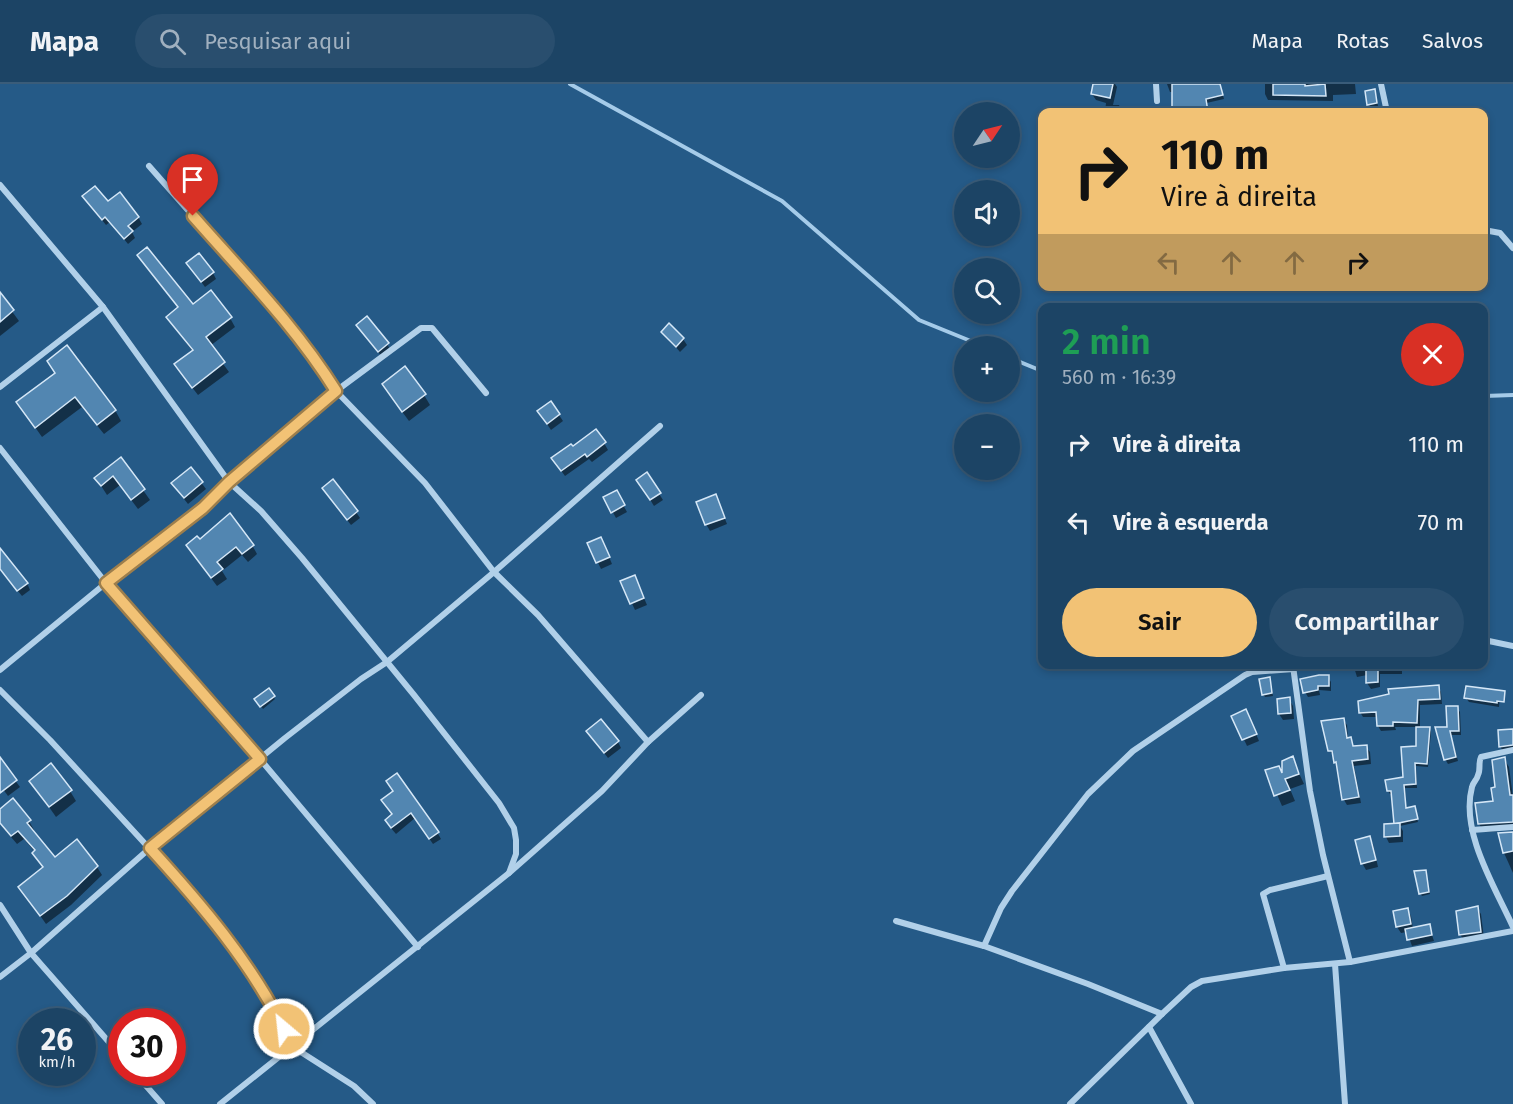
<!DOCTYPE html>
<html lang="pt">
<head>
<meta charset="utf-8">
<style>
	:root { --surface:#1c4465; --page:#294e6e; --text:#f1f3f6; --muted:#a0b0bf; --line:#3a5c79; --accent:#f2c275 }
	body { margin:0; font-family:"Fira Sans",sans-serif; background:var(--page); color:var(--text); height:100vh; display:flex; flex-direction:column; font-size:22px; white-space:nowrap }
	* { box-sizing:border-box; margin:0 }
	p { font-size:20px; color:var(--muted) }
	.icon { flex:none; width:33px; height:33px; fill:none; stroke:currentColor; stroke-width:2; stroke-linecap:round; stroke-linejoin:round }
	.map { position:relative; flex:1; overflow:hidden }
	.panel { position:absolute; left:1038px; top:219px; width:450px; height:366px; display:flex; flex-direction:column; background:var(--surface); border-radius:12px; box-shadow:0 3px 9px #0003,0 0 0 2px var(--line) }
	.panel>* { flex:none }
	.guide { position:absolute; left:1038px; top:24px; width:450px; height:183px; border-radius:12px; box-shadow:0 3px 9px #0003,0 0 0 2px var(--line); background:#f2c275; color:#111; overflow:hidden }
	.needle { width:39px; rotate:55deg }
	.tools { position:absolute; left:954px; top:18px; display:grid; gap:12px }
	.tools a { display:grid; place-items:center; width:66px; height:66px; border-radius:50%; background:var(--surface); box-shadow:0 3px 9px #0003,0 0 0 2px var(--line); font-size:30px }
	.speed { position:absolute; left:18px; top:924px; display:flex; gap:12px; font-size:30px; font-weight:700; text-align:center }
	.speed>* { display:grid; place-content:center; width:78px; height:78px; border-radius:50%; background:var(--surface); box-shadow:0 3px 9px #0003,0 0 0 2px var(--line); line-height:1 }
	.speed small { font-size:15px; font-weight:400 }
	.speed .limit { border:9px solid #d22; background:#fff; color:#111 }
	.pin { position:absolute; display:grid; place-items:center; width:51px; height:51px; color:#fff; margin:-62px -26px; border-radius:50% 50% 50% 0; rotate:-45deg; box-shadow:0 0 6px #0007 }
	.pin .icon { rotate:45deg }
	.me { position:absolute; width:66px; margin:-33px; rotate:332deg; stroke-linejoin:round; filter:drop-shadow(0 0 4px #0008) }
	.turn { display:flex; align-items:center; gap:21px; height:126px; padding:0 24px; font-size:27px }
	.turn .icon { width:78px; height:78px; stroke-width:2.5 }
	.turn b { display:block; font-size:42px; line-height:51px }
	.lanes { display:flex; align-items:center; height:57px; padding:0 24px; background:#0003; justify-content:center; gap:30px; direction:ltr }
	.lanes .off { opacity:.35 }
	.round { display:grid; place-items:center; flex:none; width:63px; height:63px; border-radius:32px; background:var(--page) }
	.summary { display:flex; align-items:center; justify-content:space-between; height:102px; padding:0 24px }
	h1 { font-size:36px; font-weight:600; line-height:45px; color:#1e9e55 }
	.cta { display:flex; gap:12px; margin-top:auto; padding:12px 24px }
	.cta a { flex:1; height:69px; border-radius:36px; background:var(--accent); color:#111; font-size:24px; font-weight:600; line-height:69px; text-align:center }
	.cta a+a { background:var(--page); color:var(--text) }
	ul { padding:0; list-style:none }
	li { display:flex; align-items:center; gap:18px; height:78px; padding:0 24px }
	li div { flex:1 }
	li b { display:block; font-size:22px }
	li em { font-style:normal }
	header { display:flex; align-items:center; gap:36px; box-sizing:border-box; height:84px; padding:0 30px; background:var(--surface); border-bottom:2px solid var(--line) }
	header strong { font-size:28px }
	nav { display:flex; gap:33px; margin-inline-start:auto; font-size:21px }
	.search { width:420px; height:54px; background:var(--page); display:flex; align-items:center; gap:15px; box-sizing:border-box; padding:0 21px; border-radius:33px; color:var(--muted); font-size:22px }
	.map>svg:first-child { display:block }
	.shadow { fill:#0007 }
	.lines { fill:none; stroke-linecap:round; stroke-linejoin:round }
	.stream { stroke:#a5cbe9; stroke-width:4 }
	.building { fill:#5286b1; stroke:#d5e7f7; stroke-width:1.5 }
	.street { stroke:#b1d0e9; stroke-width:6 }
	.route-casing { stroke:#9d7e4c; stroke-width:15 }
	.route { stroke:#f2c275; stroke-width:10 }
</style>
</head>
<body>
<header>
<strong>Mapa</strong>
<div class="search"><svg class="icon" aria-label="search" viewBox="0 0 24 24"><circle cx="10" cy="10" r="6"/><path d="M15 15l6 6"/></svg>Pesquisar aqui</div>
<nav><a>Mapa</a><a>Rotas</a><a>Salvos</a></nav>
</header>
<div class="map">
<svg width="1513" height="1020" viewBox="0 0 1513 1020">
	<rect width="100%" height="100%" fill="#255a87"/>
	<!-- shadow -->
	<g class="shadow">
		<path d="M1094,0H1115L1117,3L1113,21H1119L1122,28H1105L1106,19L1096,16L1092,10Z"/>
		<path d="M1167,0H1220L1224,15L1176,26L1173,22V8H1170Z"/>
		<path d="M1265,0H1355L1356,10L1333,11V17L1268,16L1265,10Z"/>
		<path d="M1375,7L1378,22L1370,23L1369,20Z"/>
		<path d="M88,119L108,120L138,133L142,140L132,148L135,154L128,160L110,138L106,141Z"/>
		<path d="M144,180L192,222L230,234L235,243L210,262L229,288L198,311L181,289L193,268L168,233L179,224Z"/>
		<path d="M192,185L213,189L216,195L205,203Z"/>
		<path d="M0,211L19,237L0,252Z"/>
		<path d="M362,248L387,260L391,267L383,274Z"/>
		<path d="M663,248L683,255L687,261L680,268Z"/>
		<path d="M56,290L115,326L121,337L104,350L82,323L42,353L18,319Z"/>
		<path d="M389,310L424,311L430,321L409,337Z"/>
		<path d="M551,319L563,337L551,346L543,334Z"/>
		<path d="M604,359L608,366L592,378L589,375L565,392L557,381L573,364Z"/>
		<path d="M121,375L150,416L138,425L120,401L107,411L96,394Z"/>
		<path d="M191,385L206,405L188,420L177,406Z"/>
		<path d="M647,391L663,416L654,422L638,396Z"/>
		<path d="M616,408L627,428L616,434L605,414Z"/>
		<path d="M328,411L356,428L360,434L351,441Z"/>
		<path d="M716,412L727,440L710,447L706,440Z"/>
		<path d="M199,457L252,461L257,470L248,478L242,471L222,487L227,495L217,502L193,470Z"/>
		<path d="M589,460L604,461L612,480L601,485Z"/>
		<path d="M0,473L27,499L30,506L22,512L0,485Z"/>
		<path d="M622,498L638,500L647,521L635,526Z"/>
		<path d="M1353,580H1402V590H1380V603L1371,605L1367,599V591L1357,593Z"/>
		<path d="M1460,580H1473L1472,586L1461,584Z"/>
		<path d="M1328,593L1331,598V607L1319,606L1320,611L1308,613L1305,608Z"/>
		<path d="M1270,597L1273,612L1265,613L1263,610Z"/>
		<path d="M1438,603L1441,608L1442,620L1420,621V644H1429L1431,648L1428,683L1416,682L1417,704H1405L1406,725L1414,724L1418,738L1400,742L1403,747V758L1389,759L1386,753L1396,741L1393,710H1390L1388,707L1404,694L1418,664V643H1395L1396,646L1381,647L1378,642V633H1363L1360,628Z"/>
		<path d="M269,606L275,615L263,625L256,615Z"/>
		<path d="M1500,612L1499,623L1469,618L1466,614Z"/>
		<path d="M1289,615L1293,622L1294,635L1283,636L1279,630L1278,616Z"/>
		<path d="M1457,624L1460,628L1461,651H1451L1458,677L1448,680L1445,675L1449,644Z"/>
		<path d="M1233,632L1249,633L1259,657L1247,662Z"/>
		<path d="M1343,636L1347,641L1348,655H1350L1354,663H1366L1370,668L1371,680L1354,682L1361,719L1347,721L1344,716L1338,682L1334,672L1330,667Z"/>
		<path d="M1513,647V668L1504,669L1500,662Z"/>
		<path d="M592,653L618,658L621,664L608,674Z"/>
		<path d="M1292,674L1304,700L1290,705L1295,717L1282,722L1267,687L1284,693Z"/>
		<path d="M1504,675L1509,683L1513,713V741L1500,743V747L1484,748L1479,740L1495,718Z"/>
		<path d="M0,676L20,703L8,712L0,701Z"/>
		<path d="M31,697L70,707L76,717L56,733Z"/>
		<path d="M395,708L437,748L441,755L433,760L415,734L396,750L390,743L393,731Z"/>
		<path d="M0,727L29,737L34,746L33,748L55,775L97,783L102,791L71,821L46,840L20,803L44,784L34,769L35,768L24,755L17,760L0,740Z"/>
		<path d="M1369,754L1373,760L1378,783L1366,786L1362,779Z"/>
		<path d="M1513,756V789L1504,769Z"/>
		<path d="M1425,787L1430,810L1422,812L1420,809Z"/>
		<path d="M1477,824L1481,830L1484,854L1464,857L1460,850Z"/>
		<path d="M1407,825L1411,832L1413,845L1429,842L1434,857L1412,862L1407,848L1401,849L1397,843L1394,828Z"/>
		<path d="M172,966L177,974L172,978Z"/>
	</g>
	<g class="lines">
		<!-- stream -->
		<g class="stream">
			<path d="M570,0L782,117L919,236L983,262"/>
			<path d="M1010,274L1042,287"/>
			<path d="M1484,312L1513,311"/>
		</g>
	</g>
	<!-- building -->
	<g class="building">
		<path d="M1093,0H1113L1110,14L1091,10Z"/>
		<path d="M1172,0H1220L1223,11L1206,15L1208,28H1188L1187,23H1172Z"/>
		<path d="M1273,0H1305V2L1325,0L1326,12L1273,11Z"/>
		<path d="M1375,5L1377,19L1367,21L1365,7Z"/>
		<path d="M95,102L108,117L120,108L139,133L128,142L133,147L124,155L105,133L102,136L82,112Z"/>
		<path d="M147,163L193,220L211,206L232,233L206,253L225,278L192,304L174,280L193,266L166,233L178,223L137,171Z"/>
		<path d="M199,169L214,188L201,198L186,179Z"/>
		<path d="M0,208L14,226L0,238Z"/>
		<path d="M367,232L389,259L378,268L356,241Z"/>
		<path d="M669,239L684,254L676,263L661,248Z"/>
		<path d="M67,261L116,326L97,341L75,313L35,344L16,318L55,289L47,277Z"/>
		<path d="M405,282L426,310L402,328L382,300Z"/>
		<path d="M551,317L560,330L547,340L537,327Z"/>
		<path d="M596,345L606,358L587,373L585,370L561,387L551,374L571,360L573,362Z"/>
		<path d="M121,373L145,405L131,416L113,392L101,402L94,394Z"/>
		<path d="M191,383L203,398L184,414L171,399Z"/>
		<path d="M647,388L661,409L650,416L636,396Z"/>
		<path d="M333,395L358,427L347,436L322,404Z"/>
		<path d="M617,406L625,421L611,429L603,413Z"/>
		<path d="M716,410L725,434L705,441L696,418Z"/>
		<path d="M230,429L254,461L242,470L236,463L217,478L223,485L211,494L186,461L197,452L200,455Z"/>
		<path d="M601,453L610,473L596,479L587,459Z"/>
		<path d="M0,464L28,499L17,507L0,485Z"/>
		<path d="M635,491L644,514L630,520L620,497Z"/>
		<path d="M1366,580H1378V598L1366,599Z"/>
		<path d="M1319,591H1329V602H1318V606L1303,609L1300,595Z"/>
		<path d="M1270,593L1272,609L1262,611L1259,595Z"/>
		<path d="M1439,601L1440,615L1418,616L1417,639L1393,638V642H1377L1376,628L1359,629L1358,617L1389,610L1388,605Z"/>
		<path d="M1466,602L1505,607L1504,618L1497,617V619L1464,614Z"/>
		<path d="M269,604L275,612L260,623L254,615Z"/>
		<path d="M1290,613L1291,629L1278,630L1277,615Z"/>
		<path d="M1446,622H1458L1459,647H1450L1456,673L1444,676L1435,643H1447Z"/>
		<path d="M1246,625L1257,650L1242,656L1231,632Z"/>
		<path d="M1344,634L1347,654L1351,653L1353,662L1367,661L1368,675L1352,677L1359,713L1342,716L1336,678L1334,679L1332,667H1328L1321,637Z"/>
		<path d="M601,635L619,657L604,669L586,647Z"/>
		<path d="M1416,643H1430L1427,680L1415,679L1416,700L1404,701L1406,724L1415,722L1418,735L1394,740L1391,707H1387L1385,696L1403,693L1401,663L1416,662Z"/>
		<path d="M1513,645V661L1499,663L1498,646Z"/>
		<path d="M1293,672L1299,690L1285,695L1290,706L1274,712L1265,686L1279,682L1282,689V677Z"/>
		<path d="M0,673L17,696L0,709Z"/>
		<path d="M1505,673L1510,711H1513V738L1478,740L1475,719L1493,717L1491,704L1495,703L1492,676Z"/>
		<path d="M51,679L72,706L49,723L29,697Z"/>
		<path d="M397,689L439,748L429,755L411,729L391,744L385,736L392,730L381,716L393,707L386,697Z"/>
		<path d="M13,714L31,736L27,739L55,773L77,755L98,782L67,812L40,832L18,803L43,783L32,769L35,766L18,747L11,752L0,739V725Z"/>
		<path d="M1400,739V752L1384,753V740Z"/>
		<path d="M1513,748V767L1503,769L1498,749Z"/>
		<path d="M1370,752L1376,776L1361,780L1355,756Z"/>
		<path d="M1426,786L1429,808L1419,810L1414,787Z"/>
		<path d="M1478,822L1481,848L1459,851L1456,827Z"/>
		<path d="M1408,824L1411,840L1396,843L1393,827Z"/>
		<path d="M1430,840L1432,851L1407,856L1405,845Z"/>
	</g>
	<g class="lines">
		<!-- street -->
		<g class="street">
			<path d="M1156,0L1157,17"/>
			<path d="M1381,0L1387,28"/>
			<path d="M149,82L281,232L315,274L336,307L425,399L494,488L538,531L648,658"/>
			<path d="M0,101L103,223L229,398L261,427L302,474L414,611L499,719L514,744L516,756V770L509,789"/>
			<path d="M1484,146L1500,149L1513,164"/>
			<path d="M0,303L103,223"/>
			<path d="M0,364L106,499L260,675L418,863"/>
			<path d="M1484,556L1513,562"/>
			<path d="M1293,582L1310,707L1323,771L1350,878"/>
			<path d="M0,586L106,499L203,424L229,398L336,307L421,244H432L486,309"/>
			<path d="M0,606L50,656L203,823L246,879L275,928L293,963L354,1002L373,1020"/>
			<path d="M1513,666L1481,673C1478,679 1481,685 1478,691C1477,696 1473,698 1472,703C1460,748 1495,803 1513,843"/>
			<path d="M1472,746L1513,743"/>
			<path d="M0,821L31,869L122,973"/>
			<path d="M896,837L984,862L1088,900L1162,930"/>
			<path d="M984,862L1001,824L1012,807L1088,710L1133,667L1245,591L1252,588L1294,585"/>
			<path d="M1335,880L1345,1020"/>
			<path d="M1284,884L1263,810L1270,806L1328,792"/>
			<path d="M0,893L31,869L150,764L285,654L361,595L387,578L494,488L660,342"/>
			<path d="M1149,943L1191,1020"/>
			<path d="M134,988L162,1020"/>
			<path d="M220,1020L509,789L602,707L648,658L701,611"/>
			<path d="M1070,1020L1162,930L1191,903L1202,897L1284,884L1350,878L1513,847"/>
		</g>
	</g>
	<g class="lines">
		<defs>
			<path id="route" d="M193,132C243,189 296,243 336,307L229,398L203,424L106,499L260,675L150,764C201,820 250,877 284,945"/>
		</defs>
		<!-- route casing -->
		<use href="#route" class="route-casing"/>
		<!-- route -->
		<use href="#route" class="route"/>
	</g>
</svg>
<div class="tools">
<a><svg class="needle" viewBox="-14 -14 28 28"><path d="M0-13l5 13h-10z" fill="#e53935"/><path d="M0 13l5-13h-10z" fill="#a0b0bf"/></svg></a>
<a><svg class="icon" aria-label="sound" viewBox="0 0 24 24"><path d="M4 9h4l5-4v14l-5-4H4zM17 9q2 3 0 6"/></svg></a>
<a><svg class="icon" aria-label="search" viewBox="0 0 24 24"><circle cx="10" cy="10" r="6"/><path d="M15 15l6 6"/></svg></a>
<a>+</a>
<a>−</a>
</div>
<div class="speed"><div>26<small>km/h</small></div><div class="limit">30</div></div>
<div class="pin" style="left:193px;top:132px;background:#d93025"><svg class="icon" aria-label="arrive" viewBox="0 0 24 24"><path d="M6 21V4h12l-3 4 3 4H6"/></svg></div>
<svg class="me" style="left:284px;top:945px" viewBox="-20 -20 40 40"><circle r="17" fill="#f2c275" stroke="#fff" stroke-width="3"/><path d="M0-11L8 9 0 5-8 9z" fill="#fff"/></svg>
<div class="guide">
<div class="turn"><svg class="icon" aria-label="right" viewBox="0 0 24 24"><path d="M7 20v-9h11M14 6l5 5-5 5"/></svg><div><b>110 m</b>Vire à direita</div></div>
<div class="lanes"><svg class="icon off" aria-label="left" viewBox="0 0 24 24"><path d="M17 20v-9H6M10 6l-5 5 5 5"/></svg><svg class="icon off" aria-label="ahead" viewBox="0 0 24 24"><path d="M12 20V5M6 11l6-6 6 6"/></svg><svg class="icon off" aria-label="ahead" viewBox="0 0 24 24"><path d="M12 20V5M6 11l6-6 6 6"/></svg><svg class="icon" aria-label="right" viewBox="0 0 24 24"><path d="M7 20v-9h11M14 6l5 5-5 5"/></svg></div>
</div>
<section class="panel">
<div class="summary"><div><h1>2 min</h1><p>560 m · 16:39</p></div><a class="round" style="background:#d93025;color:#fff"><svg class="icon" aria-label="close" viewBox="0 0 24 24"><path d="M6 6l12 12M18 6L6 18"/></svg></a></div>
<ul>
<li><svg class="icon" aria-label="right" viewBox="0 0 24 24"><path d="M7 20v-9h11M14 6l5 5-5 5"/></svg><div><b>Vire à direita</b></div><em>110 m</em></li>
<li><svg class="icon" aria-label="left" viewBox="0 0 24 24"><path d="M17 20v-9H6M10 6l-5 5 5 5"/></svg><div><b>Vire à esquerda</b></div><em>70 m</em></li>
</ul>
<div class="cta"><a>Sair</a><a>Compartilhar</a></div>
</section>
</div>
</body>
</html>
